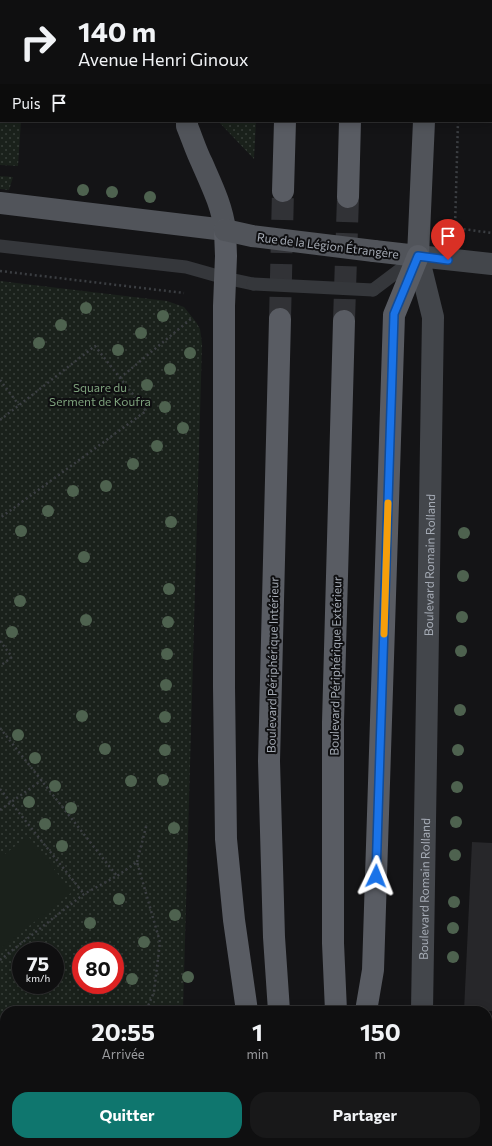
<!DOCTYPE html>
<html lang="fr">
<head>
<meta charset="utf-8">
<style>
	:root { --surface:#0f0f10; --page:#181819; --text:#f1f3f6; --muted:#9b9c9f; --line:#2f2f30; --accent:#0f766e }
	body { margin:0; font-family:Commissioner,sans-serif; background:var(--page); color:var(--text); height:100vh; display:flex; flex-direction:column; font-size:15px; white-space:nowrap }
	* { box-sizing:border-box; margin:0 }
	p { font-size:13px; color:var(--muted) }
	.icon { flex:none; width:22px; height:22px; fill:none; stroke:currentColor; stroke-width:2; stroke-linecap:round; stroke-linejoin:round }
	.map { position:relative; flex:1; overflow:hidden }
	.side { position:absolute; left:0px; top:1006px; width:492px; height:140px; display:flex; flex-direction:column; background:var(--surface); border-radius:16px 16px 0 0; box-shadow:0 2px 10px #0003,0 0 0 1px var(--line) }
	.side>* { flex:none }
	.top-card { position:absolute; left:0px; top:0px; width:492px; height:122px; box-shadow:0 2px 10px #0003,0 0 0 1px var(--line); background:#0f0f10; color:var(--text); overflow:hidden }
	.speed { position:absolute; left:12px; top:942px; display:flex; gap:8px; font-size:20px; font-weight:700; text-align:center }
	.speed>* { display:grid; place-content:center; width:52px; height:52px; border-radius:50%; background:var(--surface); box-shadow:0 2px 10px #0003,0 0 0 1px var(--line); line-height:1 }
	.speed small { font-size:10px; font-weight:400 }
	.speed .limit { border:6px solid #d22; background:#fff; color:#111 }
	.pin { position:absolute; display:grid; place-items:center; width:34px; height:34px; color:#fff; margin:-41px -17px; border-radius:50% 50% 50% 0; rotate:-45deg; box-shadow:0 0 4px #0007 }
	.pin .icon { rotate:45deg }
	.me { position:absolute; width:44px; margin:-22px; rotate:2deg; stroke-linejoin:round; filter:drop-shadow(0 0 3px #0008) }
	.turn { display:flex; align-items:center; gap:14px; height:84px; padding:0 12px; font-size:18px }
	.turn .icon { width:52px; height:52px; stroke-width:2.5 }
	.turn b { display:block; font-size:28px; line-height:34px }
	.then { display:flex; align-items:center; height:38px; padding:0 12px; background:#0003; gap:8px; font-size:15px }
	.eta { display:flex; justify-content:space-evenly; align-items:center; height:68px; text-align:center }
	.eta b { font-size:24px; font-weight:700; line-height:28px }
	.primary-button { display:flex; gap:8px; margin-top:auto; padding:8px 12px }
	.primary-button a { flex:1; height:46px; border-radius:16px; background:var(--accent); color:#fff; font-size:16px; font-weight:700; line-height:46px; text-align:center }
	.primary-button a+a { background:var(--page); color:var(--text) }
	.map>svg:first-child { display:block }
	.grass { fill:url(#grass-dots); fill-rule:evenodd }
	.garden { fill:#1a211b }
	.building { fill:#27272a }
	.lines { fill:none; stroke-linecap:round; stroke-linejoin:round }
	.trunk-tunnel { stroke:#313236; stroke-width:22; stroke-dasharray:22 11; stroke-linecap:butt }
	.path { stroke:#3b3e42; stroke-width:2.5; stroke-dasharray:2 3; stroke-linecap:butt }
	.service { stroke:#35373b; stroke-width:13 }
	.minor { stroke:#35373b; stroke-width:22 }
	.secondary { stroke:#43464b; stroke-width:22 }
	.primary { stroke:#51545a; stroke-width:22 }
	.trunk { stroke:#595c63; stroke-width:22 }
	.service-bridge { stroke:#35373b; stroke-width:13 }
	.primary-bridge { stroke:#51545a; stroke-width:22 }
	.tree { fill:#4e624f }
	.route-casing { stroke:#114b97; stroke-width:10 }
	.route { stroke:#1a73e8; stroke-width:7 }
	.slow { stroke:#f59e0b; stroke-width:7 }
	.labels { text-anchor:middle; dominant-baseline:central; stroke-width:4; stroke-linejoin:round; paint-order:stroke }
	.street-label { font-size:12px; fill:#a6acb6; stroke:#0f0f11 }
	.park-label { font-size:12px; fill:#7ea27d; stroke:#0f0f11 }
</style>
</head>
<body>
<div class="map">
<svg width="492" height="1146" viewBox="0 0 492 1146">
	<defs>
		<pattern id="grass-dots" width="8" height="8" patternUnits="userSpaceOnUse"><rect width="8" height="8" fill="#1a211b"/><path d="M2 2h.1M6 6h.1" fill="none" stroke="#383f3a" stroke-width="1.8" stroke-linecap="round"/></pattern>
	</defs>
	<rect width="100%" height="100%" fill="#141416"/>
	<!-- grass -->
	<g class="grass">
		<path d="M0,20H1V121H21L18,166L0,165Z"/>
		<path d="M218,121H256L254,159Z"/>
		<path d="M0,176L13,177L9,190L0,189Z"/>
		<path d="M0,281L167,301L184,307L196,322L200,329L202,344L183,1011H5V1117L0,1116ZM21,951H55V985H21ZM81,951H115V985H81Z"/>
		<path d="M0,1132L5,1133V1141H35L53,1146H0Z"/>
		<path d="M97,1141H179V1146H116Z"/>
	</g>
	<!-- garden -->
	<path class="garden" d="M28,836L72,892L0,949V858Z"/>
	<!-- building -->
	<path class="building" d="M472,842L492,843V1011H464Z"/>
	<g class="lines">
		<!-- trunk-tunnel -->
		<g class="trunk-tunnel">
			<path d="M280,319L283,191"/>
			<path d="M344,321L348,197"/>
		</g>
		<!-- path -->
		<g class="path">
			<path d="M461,1V0"/>
			<path d="M450,232L455,228L492,233"/>
			<path d="M456,233L455,228L458,121"/>
			<path d="M0,271L184,293"/>
			<path d="M120,378L192,318"/>
			<path d="M0,380L19,405"/>
			<path d="M0,420L95,346L146,411L0,518"/>
			<path d="M0,641L12,657L0,666"/>
			<path d="M0,728L117,876"/>
			<path d="M0,789L84,894"/>
			<path d="M0,810L42,780"/>
			<path d="M137,862L147,823"/>
			<path d="M0,960L84,894L117,876L137,862L160,942L154,992L146,1011"/>
			<path d="M0,1083L5,1084"/>
			<path d="M118,1146V1141"/>
		</g>
		<!-- service -->
		<g class="service">
			<path d="M0,246L186,267L225,278L253,284"/>
			<path d="M373,290L414,259"/>
		</g>
		<!-- minor -->
		<path class="minor" d="M487,1074H492"/>
		<!-- secondary -->
		<g class="secondary">
			<path id="s1" d="M422,1011L433,317L418,256L492,264"/>
			<path d="M418,1146V1141"/>
		</g>
		<!-- primary -->
		<g class="primary">
			<path d="M185,1V0"/>
			<path d="M429,1V0"/>
			<path d="M0,203L225,230C222,206 212,186 202,163C196,151 192,138 187,126V121"/>
			<path d="M374,251L418,256L424,121"/>
		</g>
		<!-- trunk -->
		<g class="trunk">
			<path d="M288,1V0"/>
			<path d="M353,1V0"/>
			<path d="M283,191L285,121"/>
			<path d="M348,197L350,121"/>
			<path d="M225,230L226,256L224,306V687L226,839L234,920L247,1011"/>
			<path d="M279,1011L274,937L269,761L280,319"/>
			<path d="M336,1011L333,943V722L344,321"/>
			<path d="M366,1011L373,970L394,315L418,256"/>
			<path d="M285,1141L287,1146"/>
			<path d="M345,1146L346,1141"/>
		</g>
		<!-- service-bridge -->
		<path class="service-bridge" d="M253,284L373,290"/>
		<!-- primary-bridge -->
		<path class="primary-bridge" d="M225,230L252,236L374,251"/>
	</g>
	<!-- trees -->
	<g class="tree">
		<circle cx="83" cy="190" r="6"/>
		<circle cx="112" cy="192" r="6"/>
		<circle cx="150" cy="197" r="6"/>
		<circle cx="86" cy="308" r="6"/>
		<circle cx="163" cy="316" r="6"/>
		<circle cx="61" cy="325" r="6"/>
		<circle cx="141" cy="333" r="6"/>
		<circle cx="39" cy="343" r="6"/>
		<circle cx="118" cy="350" r="6"/>
		<circle cx="190" cy="353" r="6"/>
		<circle cx="170" cy="369" r="6"/>
		<circle cx="147" cy="385" r="6"/>
		<circle cx="165" cy="407" r="6"/>
		<circle cx="183" cy="428" r="6"/>
		<circle cx="157" cy="446" r="6"/>
		<circle cx="133" cy="464" r="6"/>
		<circle cx="106" cy="486" r="6"/>
		<circle cx="73" cy="491" r="6"/>
		<circle cx="48" cy="511" r="6"/>
		<circle cx="171" cy="522" r="6"/>
		<circle cx="21" cy="531" r="6"/>
		<circle cx="464" cy="533" r="6"/>
		<circle cx="84" cy="557" r="6"/>
		<circle cx="463" cy="576" r="6"/>
		<circle cx="169" cy="589" r="6"/>
		<circle cx="20" cy="601" r="6"/>
		<circle cx="462" cy="617" r="6"/>
		<circle cx="86" cy="620" r="6"/>
		<circle cx="168" cy="622" r="6"/>
		<circle cx="12" cy="632" r="6"/>
		<circle cx="461" cy="651" r="6"/>
		<circle cx="167" cy="654" r="6"/>
		<circle cx="166" cy="685" r="6"/>
		<circle cx="460" cy="710" r="6"/>
		<circle cx="82" cy="716" r="6"/>
		<circle cx="165" cy="717" r="6"/>
		<circle cx="18" cy="735" r="6"/>
		<circle cx="105" cy="749" r="6"/>
		<circle cx="165" cy="750" r="6"/>
		<circle cx="458" cy="750" r="6"/>
		<circle cx="35" cy="758" r="6"/>
		<circle cx="163" cy="780" r="6"/>
		<circle cx="131" cy="781" r="6"/>
		<circle cx="55" cy="786" r="6"/>
		<circle cx="457" cy="787" r="6"/>
		<circle cx="29" cy="802" r="6"/>
		<circle cx="71" cy="808" r="6"/>
		<circle cx="456" cy="822" r="6"/>
		<circle cx="45" cy="824" r="6"/>
		<circle cx="174" cy="828" r="6"/>
		<circle cx="62" cy="846" r="6"/>
		<circle cx="455" cy="855" r="6"/>
		<circle cx="119" cy="899" r="6"/>
		<circle cx="454" cy="902" r="6"/>
		<circle cx="175" cy="915" r="6"/>
		<circle cx="90" cy="923" r="6"/>
		<circle cx="453" cy="928" r="6"/>
		<circle cx="144" cy="942" r="6"/>
		<circle cx="453" cy="957" r="6"/>
		<circle cx="188" cy="977" r="6"/>
		<circle cx="132" cy="979" r="6"/>
	</g>
	<g class="lines">
		<defs>
			<path id="route" d="M376,876L394,314L418,256L448,260"/>
		</defs>
		<!-- route casing -->
		<use href="#route" class="route-casing"/>
		<!-- route -->
		<use href="#route" class="route"/>
		<!-- slow -->
		<path class="slow" d="M384,634L388,503"/>
	</g>
	<g class="labels">
		<!-- street labels -->
		<g class="street-label">
			<text transform="translate(328 245) rotate(7)">Rue de la Légion Étrangère</text>
			<text stroke="none"><textPath href="#s1" startOffset="446">Boulevard Romain Rolland</textPath></text>
			<text transform="translate(272 665) rotate(-89)">Boulevard Périphérique Intérieur</text>
			<text transform="translate(335 666) rotate(-89)">Boulevard Périphérique Extérieur</text>
			<text stroke="none"><textPath href="#s1" startOffset="122">Boulevard Romain Rolland</textPath></text>
		</g>
		<!-- park labels -->
		<g class="park-label">
			<text x="100" y="387">Square du<tspan x="100" dy="14">Serment de Koufra</tspan></text>
		</g>
	</g>
</svg>
<div class="speed"><div>75<small>km/h</small></div><div class="limit">80</div></div>
<div class="pin" style="left:448px;top:260px;background:#d93025"><svg class="icon" aria-label="arrive" viewBox="0 0 24 24"><path d="M6 21V4h12l-3 4 3 4H6"/></svg></div>
<svg class="me" style="left:376px;top:876px" viewBox="-20 -20 40 40"><path d="M0-17L14 15 0 8-14 15z" fill="#1a73e8" stroke="#fff" stroke-width="4"/></svg>
<div class="top-card">
<div class="turn"><svg class="icon" aria-label="right" viewBox="0 0 24 24"><path d="M7 20v-9h11M14 6l5 5-5 5"/></svg><div><b>140 m</b>Avenue Henri Ginoux</div></div>
<div class="then">Puis<svg class="icon" aria-label="arrive" viewBox="0 0 24 24"><path d="M6 21V4h12l-3 4 3 4H6"/></svg></div>
</div>
<section class="side">
<div class="eta">
<div><b>20:55</b><p>Arrivée</p></div>
<div><b>1</b><p>min</p></div>
<div><b>150</b><p>m</p></div>
</div>
<div class="primary-button"><a>Quitter</a><a>Partager</a></div>
</section>
</div>
</body>
</html>
